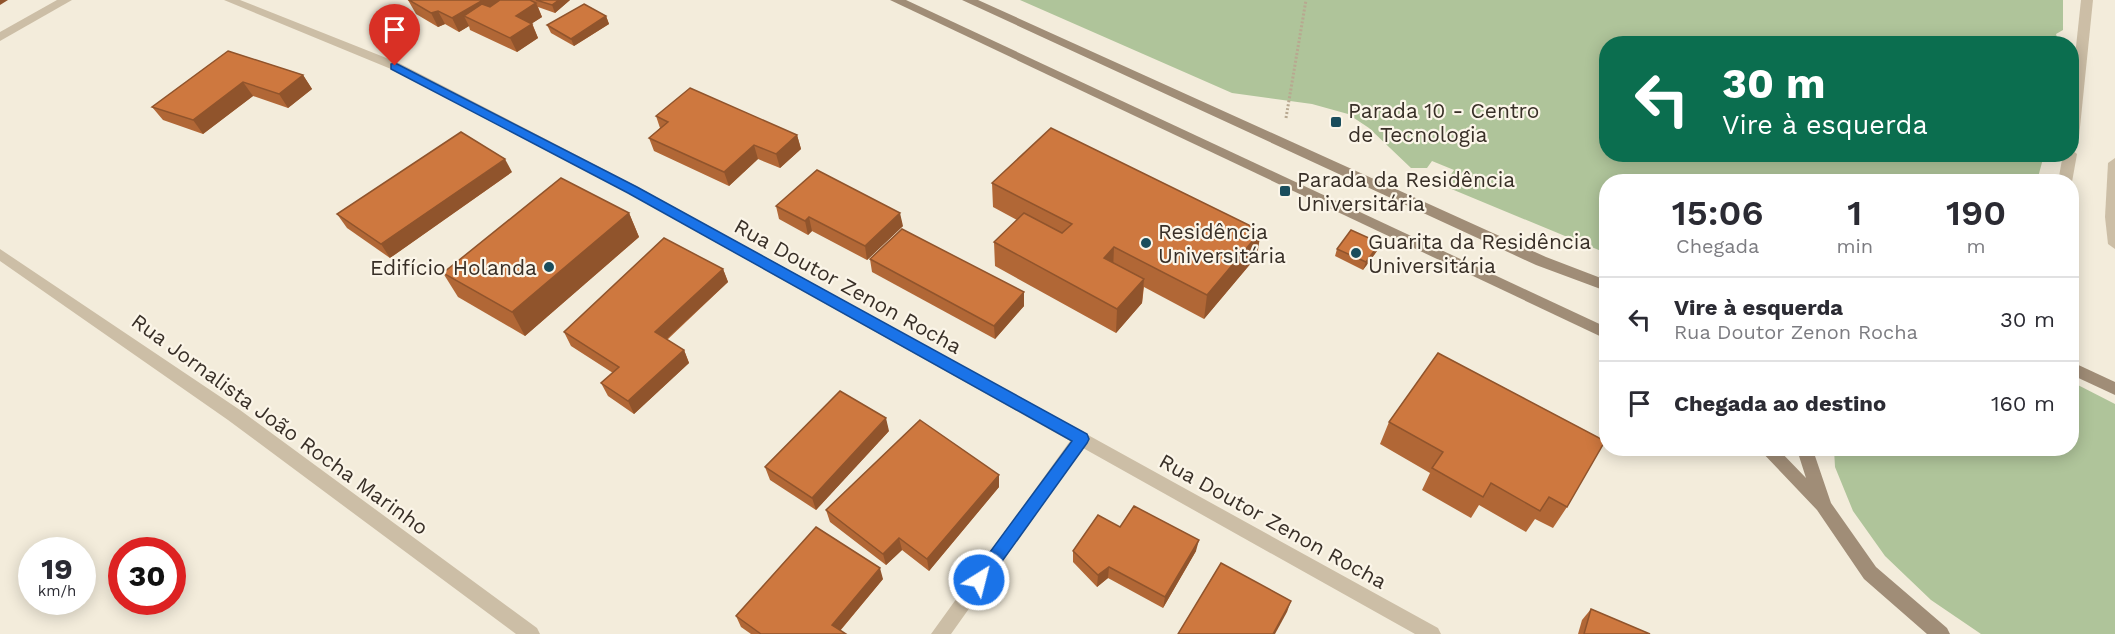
<!DOCTYPE html>
<html lang="pt">
<head>
<meta charset="utf-8">
<style>
	:root { --surface:#fff; --page:#f2f2f3; --text:#2b2b33; --muted:#7c7c81; --line:#e1e1e2 }
	body { margin:0; font-family:"Work Sans",sans-serif; background:var(--page); color:var(--text); height:100vh; display:flex; flex-direction:column; font-size:22px; white-space:nowrap }
	* { box-sizing:border-box; margin:0 }
	p { font-size:20px; color:var(--muted) }
	.icon { flex:none; width:33px; height:33px; fill:none; stroke:currentColor; stroke-width:2; stroke-linecap:round; stroke-linejoin:round }
	.map { position:relative; flex:1; overflow:hidden }
	.details { position:absolute; left:1599px; top:174px; width:480px; height:282px; display:flex; flex-direction:column; background:var(--surface); border-radius:24px; box-shadow:0 3px 15px #0003 }
	.details>* { flex:none }
	.hud { position:absolute; left:1599px; top:36px; width:480px; height:126px; border-radius:24px; box-shadow:0 3px 15px #0003; background:#0b6e4f; color:#fff; overflow:hidden }
	.speed { position:absolute; left:18px; top:537px; display:flex; gap:12px; font-size:30px; font-weight:700; text-align:center }
	.speed>* { display:grid; place-content:center; width:78px; height:78px; border-radius:50%; background:var(--surface); box-shadow:0 3px 15px #0003; line-height:1 }
	.speed small { font-size:15px; font-weight:400 }
	.speed .limit { border:9px solid #d22; background:#fff; color:#111 }
	.pin { position:absolute; display:grid; place-items:center; width:51px; height:51px; color:#fff; margin:-62px -26px; border-radius:50% 50% 50% 0; rotate:-45deg; box-shadow:0 0 6px #0007 }
	.pin .icon { rotate:45deg }
	.me { position:absolute; width:66px; margin:-33px; rotate:36deg; stroke-linejoin:round; filter:drop-shadow(0 0 4px #0008) }
	.turn { display:flex; align-items:center; gap:21px; height:126px; padding:0 24px; font-size:27px }
	.turn .icon { width:78px; height:78px; stroke-width:2.5 }
	.turn b { display:block; font-size:42px; line-height:51px }
	.eta { display:flex; justify-content:space-evenly; align-items:center; height:102px; text-align:center }
	.eta b { font-size:36px; font-weight:600; line-height:42px }
	ul { padding:0; list-style:none }
	li { display:flex; align-items:center; gap:18px; height:84px; padding:0 24px; border-top:2px solid var(--line) }
	li div { flex:1 }
	li b { display:block; font-size:22px }
	li em { font-style:normal }
	.map>svg:first-child { display:block }
	.green { fill:#afc49a }
	.lines { fill:none; stroke-linecap:round; stroke-linejoin:round }
	.path { stroke:#b8a890; stroke-width:3; stroke-dasharray:2 2; stroke-linecap:butt }
	.minor { fill:#ccbea6; fill-rule:evenodd }
	.secondary { fill:#a08d77; fill-rule:evenodd }
	.wall { fill:#b16736 }
	.shaded-wall { fill:#90542c }
	.building { fill:#ce783f; stroke:#90542c; stroke-width:1.5 }
	.route { fill:#1a73e8; stroke:#114b97; stroke-width:1.5 }
	.poi-dot { fill:#1a4d5c; stroke:#fbf5e8; stroke-width:2 }
	.labels { text-anchor:middle; dominant-baseline:central; stroke-width:4.5; stroke-linejoin:round; paint-order:stroke }
	.poi-label { font-size:21px; fill:#382f27; stroke:#fbf5e8; text-anchor:start }
	.street-label { font-size:21px; fill:#382f27; stroke:#fbf5e8 }
</style>
</head>
<body>
<div class="map">
<svg width="2115" height="634" viewBox="0 0 2115 634">
	<rect width="100%" height="100%" fill="#f3ecdb"/>
	<!-- green -->
	<g class="green">
		<path d="M1020,0H2063V30L2056,34L2059,44H1606V154L2044,155L2037,181L1606,182V253L1449,188L1448,179L1454,170L1432,161L1427,168H1411L1369,128L1348,114L1312,104L1232,93Z"/>
		<path d="M2072,382L2115,404V634H1981L1931,600L1885,556L1853,511L1835,467L1834,449L2072,448Z"/>
	</g>
	<g class="lines">
		<!-- path -->
		<path class="path" d="M1286,118L1306,0"/>
		<!-- minor -->
		<g class="minor">
			<path d="M57,0H72L0,41V32Z"/>
			<path d="M224,0H240L399,63L638,187L1438,628L1441,634H1415L1083,448L951,634H931L1070,441L628,193L391,69Z"/>
			<path d="M2081,0H2093L2079,137L2072,141V84Z"/>
			<path d="M2072,150L2077,154L2072,182H2058L2063,154H2072Z"/>
			<path d="M2115,158V249L2108,244L2105,217L2108,163Z"/>
			<path d="M0,249L240,410L537,628L540,634H516L228,420L0,261Z"/>
		</g>
		<!-- secondary -->
		<g class="secondary">
			<path d="M890,0H906L1606,327V339Z"/>
			<path d="M962,0H978L1546,257L1606,280V291L1536,265Z"/>
			<path d="M2072,362L2115,382V395L2072,375Z"/>
			<path d="M1758,448H1777L1806,478L1799,456L1800,448H1816L1815,456L1831,503L1876,567L1947,628L1950,634H1927L1864,579L1817,510Z"/>
		</g>
	</g>
	<!-- wall -->
	<g class="wall">
		<path d="M408,0H570L555,13L538,7L542,17L532,23L538,38L517,52L470,30L469,26L459,32L445,24L438,27L416,14Z"/>
		<path d="M606,16L609,24L574,46L551,33L547,25Z"/>
		<path d="M228,51L303,75L312,89L288,108L253,96L203,134L163,120L152,107Z"/>
		<path d="M656,116L797,135L801,149L780,168L758,159L729,186L654,151L649,138L660,128Z"/>
		<path d="M512,172L390,258L347,228L337,214Z"/>
		<path d="M992,183L1257,256L1204,319L1144,287L1142,303L1116,333L995,266L994,242L1017,220L993,207Z"/>
		<path d="M776,206L903,226L867,260L812,231L808,235L779,219Z"/>
		<path d="M629,213L639,237L525,336L458,297L443,273Z"/>
		<path d="M1380,243L1377,251L1363,270L1335,256L1337,249Z"/>
		<path d="M870,259L1024,306L995,339L872,272Z"/>
		<path d="M723,269L728,282L667,340L684,350L689,363L634,414L608,396L601,383L613,373L571,346L564,332Z"/>
		<path d="M1438,353L1567,507L1553,528L1535,519L1526,532L1479,505L1471,518L1422,490L1430,473L1380,444L1389,422Z"/>
		<path d="M889,431L816,510L770,480L765,467Z"/>
		<path d="M999,487L929,571L902,550L886,565L830,522L826,510Z"/>
		<path d="M1120,527L1196,551L1163,608L1108,578L1097,587L1073,562V551Z"/>
		<path d="M883,579L840,631L846,634H751L741,627L736,616Z"/>
		<path d="M1591,609L1650,634H1578L1582,620Z"/>
	</g>
	<!-- shaded-wall -->
	<g class="shaded-wall">
		<path d="M0,0H8L0,5Z"/>
		<path d="M483,0H512L464,16L469,26L459,32L452,18Z"/>
		<path d="M559,0H570L555,13L552,5Z"/>
		<path d="M536,3L542,17L522,30L516,16Z"/>
		<path d="M438,11L445,24L438,27L431,13Z"/>
		<path d="M606,16L609,24L574,46L571,39Z"/>
		<path d="M532,24L538,38L517,52L510,38Z"/>
		<path d="M303,75L312,89L288,108L279,94Z"/>
		<path d="M243,82L253,96L203,134L193,120Z"/>
		<path d="M797,135L801,149L780,168L776,154Z"/>
		<path d="M754,145L758,159L729,186L724,172Z"/>
		<path d="M505,159L512,172L390,258L381,244Z"/>
		<path d="M629,213L639,237L525,336L512,312Z"/>
		<path d="M900,213L903,226L867,260L865,246Z"/>
		<path d="M809,217L812,231L808,235L805,221Z"/>
		<path d="M1261,231L1257,256L1204,319L1207,295Z"/>
		<path d="M1380,243L1377,251L1363,270L1366,262Z"/>
		<path d="M1114,247L1113,271L1104,258Z"/>
		<path d="M723,269L728,282L660,345L655,332Z"/>
		<path d="M1144,279L1142,303L1116,333L1117,309Z"/>
		<path d="M1024,292V306L995,339L994,326Z"/>
		<path d="M684,350L689,363L634,414L628,401Z"/>
		<path d="M886,418L889,431L816,510L812,498Z"/>
		<path d="M999,475V487L929,571L927,559Z"/>
		<path d="M899,538L902,550L886,565L883,554Z"/>
		<path d="M1199,540L1196,551L1163,608L1165,597Z"/>
		<path d="M1109,567L1108,578L1097,587L1098,575Z"/>
		<path d="M880,568L883,579L837,634L832,625Z"/>
		<path d="M1291,601L1287,612L1275,634H1273Z"/>
	</g>
	<!-- building -->
	<g class="building">
		<path d="M409,0H483L452,18L438,11L431,13Z"/>
		<path d="M500,0H530L536,3L516,16L532,24L510,38L464,16L482,4L490,7Z"/>
		<path d="M536,0H559L552,5Z"/>
		<path d="M584,4L606,16L571,39L547,25Z"/>
		<path d="M228,51L303,75L279,94L243,82L193,120L152,107Z"/>
		<path d="M690,88L797,135L776,154L754,145L724,172L649,138L668,122L656,116Z"/>
		<path d="M1051,128L1261,231L1207,295L1114,247L1104,258L1144,279L1117,309L994,242L1024,213L1062,233L1072,224L992,183Z"/>
		<path d="M461,132L505,159L381,244L337,214Z"/>
		<path d="M817,170L900,213L865,246L809,217L805,221L776,206Z"/>
		<path d="M561,178L629,213L512,312L443,273Z"/>
		<path d="M902,229L1024,292L994,326L870,259Z"/>
		<path d="M1351,230L1380,243L1366,262L1337,249Z"/>
		<path d="M664,238L723,269L655,332L684,350L628,401L601,383L619,367L564,332Z"/>
		<path d="M1438,353L1605,441L1567,507L1549,497L1540,511L1491,483L1483,497L1432,468L1443,452L1389,422Z"/>
		<path d="M840,391L886,418L812,498L765,467Z"/>
		<path d="M920,420L999,475L927,559L899,538L883,554L826,510Z"/>
		<path d="M1134,506L1199,540L1165,597L1109,567L1098,575L1073,551L1098,515L1120,527Z"/>
		<path d="M816,527L880,568L832,625L846,634H761L736,616Z"/>
		<path d="M1221,563L1291,601L1273,634H1178Z"/>
		<path d="M1591,609L1650,634H1584Z"/>
	</g>
	<!-- route -->
	<path class="route" d="M395,63L637,187L1087,434L1089,439L1087,443L985,585L979,587L973,585L971,580L973,575L1072,441L628,193L391,69V64Z"/>
	<!-- markers -->
	<g class="poi-dot">
		<rect x="1330" y="116" width="12" height="12" rx="3"/>
		<rect x="1279" y="185" width="12" height="12" rx="3"/>
		<circle cx="1146" cy="243" r="6"/>
		<circle cx="1356" cy="253" r="6"/>
		<circle cx="549" cy="267" r="6"/>
	</g>
	<g class="labels">
		<!-- poi labels -->
		<g class="poi-label">
			<text x="1348" y="110">Parada 10 - Centro<tspan x="1348" dy="24">de Tecnologia</tspan></text>
			<text x="1297" y="179">Parada da Residência<tspan x="1297" dy="24">Universitária</tspan></text>
			<text x="1158" y="231">Residência<tspan x="1158" dy="24">Universitária</tspan></text>
			<text x="1368" y="241">Guarita da Residência<tspan x="1368" dy="24">Universitária</tspan></text>
			<text x="537" y="267" text-anchor="end">Edifício Holanda</text>
		</g>
		<!-- street labels -->
		<g class="street-label">
			<text transform="translate(848 286) rotate(29)">Rua Doutor Zenon Rocha</text>
			<text transform="translate(280 424) rotate(36)">Rua Jornalista João Rocha Marinho</text>
			<text transform="translate(1273 521) rotate(29)">Rua Doutor Zenon Rocha</text>
		</g>
	</g>
</svg>
<div class="speed"><div>19<small>km/h</small></div><div class="limit">30</div></div>
<div class="pin" style="left:395px;top:66px;background:#d93025"><svg class="icon" aria-label="arrive" viewBox="0 0 24 24"><path d="M6 21V4h12l-3 4 3 4H6"/></svg></div>
<svg class="me" style="left:979px;top:580px" viewBox="-20 -20 40 40"><circle r="17" fill="#1a73e8" stroke="#fff" stroke-width="3"/><path d="M0-11L8 9 0 5-8 9z" fill="#fff"/></svg>
<div class="hud">
<div class="turn"><svg class="icon" aria-label="left" viewBox="0 0 24 24"><path d="M17 20v-9H6M10 6l-5 5 5 5"/></svg><div><b>30 m</b>Vire à esquerda</div></div>
</div>
<section class="details">
<div class="eta">
<div><b>15:06</b><p>Chegada</p></div>
<div><b>1</b><p>min</p></div>
<div><b>190</b><p>m</p></div>
</div>
<ul>
<li><svg class="icon" aria-label="left" viewBox="0 0 24 24"><path d="M17 20v-9H6M10 6l-5 5 5 5"/></svg><div><b>Vire à esquerda</b><p>Rua Doutor Zenon Rocha</p></div><em>30 m</em></li>
<li><svg class="icon" aria-label="arrive" viewBox="0 0 24 24"><path d="M6 21V4h12l-3 4 3 4H6"/></svg><div><b>Chegada ao destino</b></div><em>160 m</em></li>
</ul>
</section>
</div>
</body>
</html>
